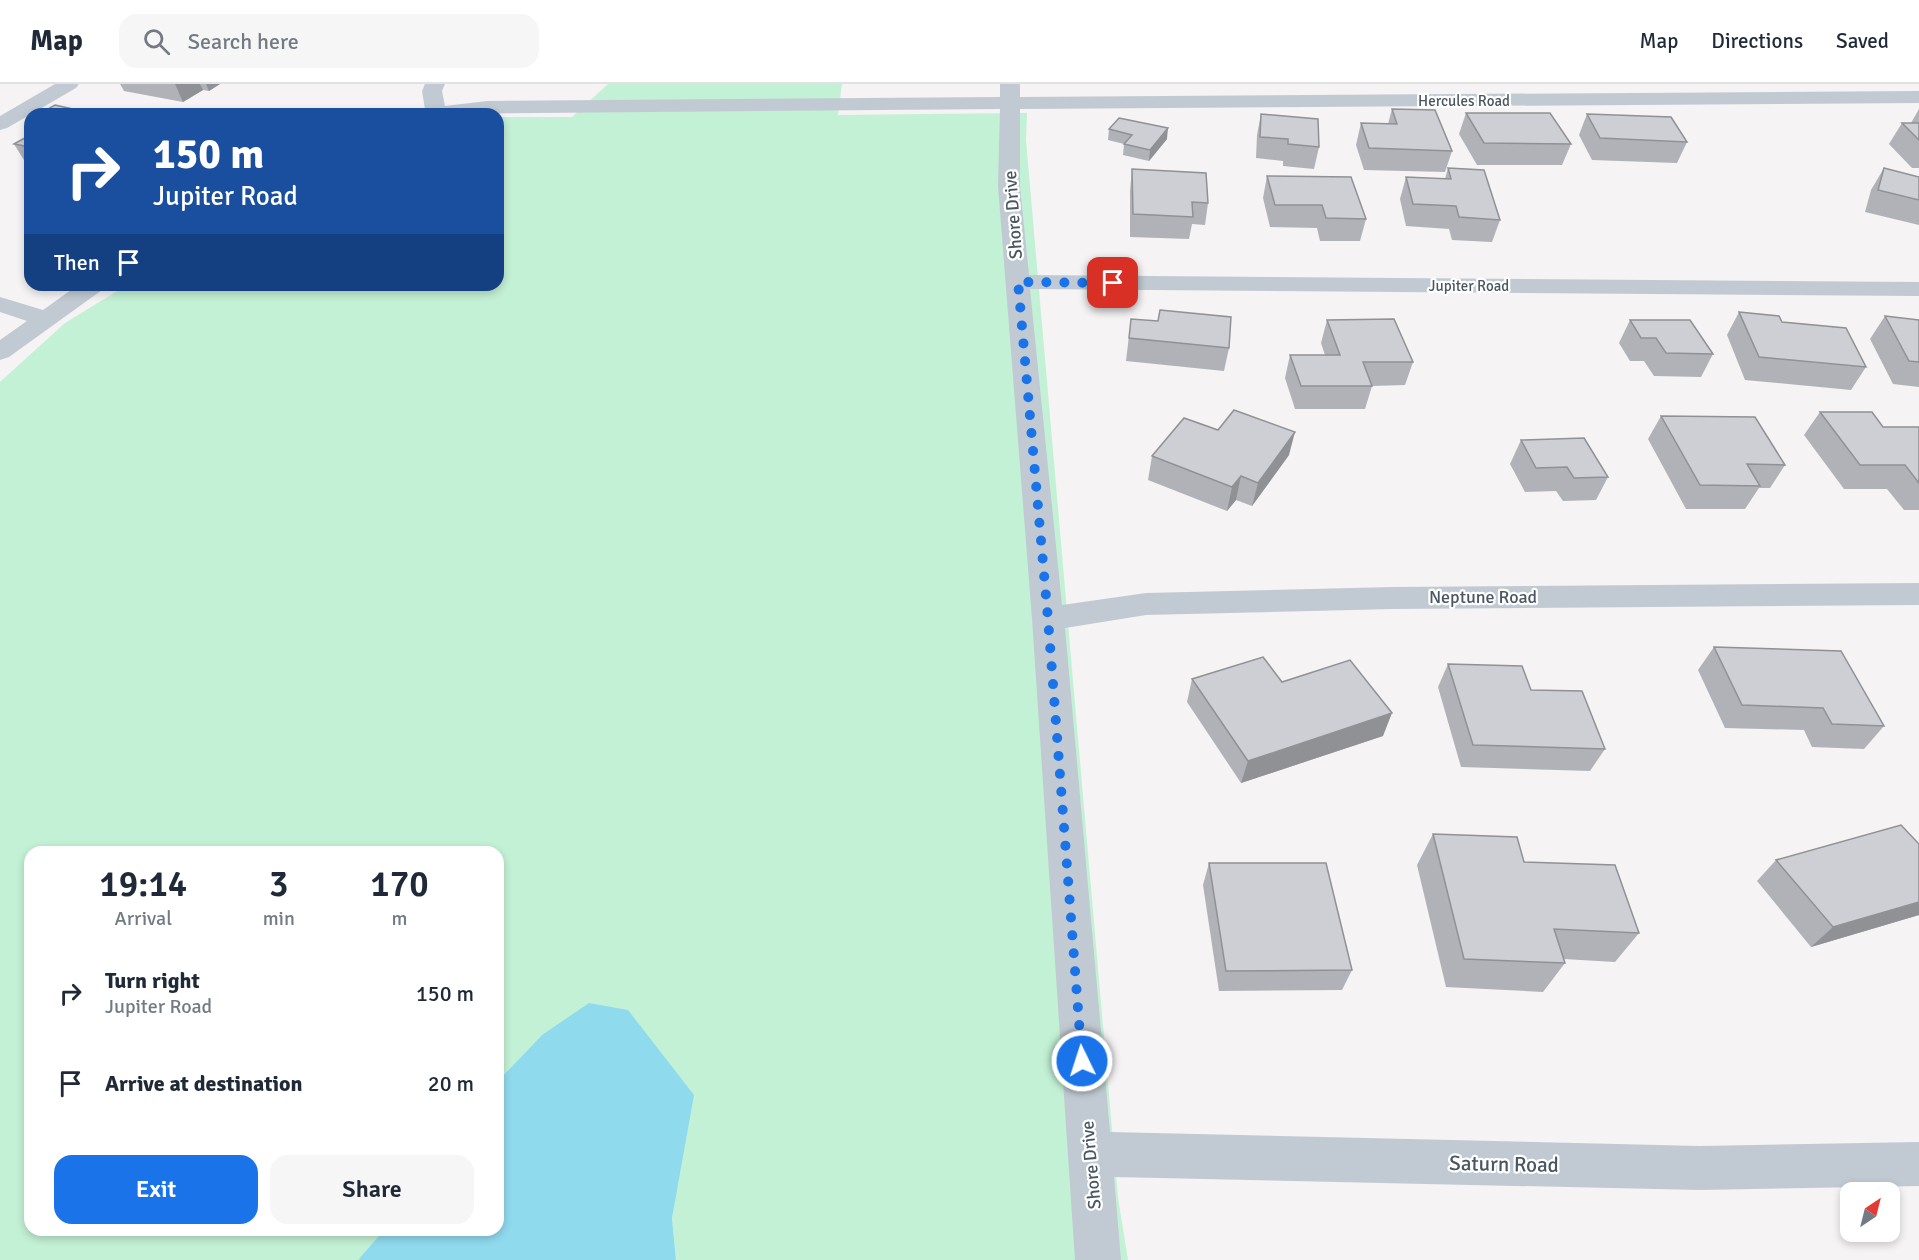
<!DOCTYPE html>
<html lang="en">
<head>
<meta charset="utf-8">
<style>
	:root { --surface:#fff; --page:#f6f6f7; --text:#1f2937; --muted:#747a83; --line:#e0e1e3; --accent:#1a73e8 }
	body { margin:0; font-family:Signika,sans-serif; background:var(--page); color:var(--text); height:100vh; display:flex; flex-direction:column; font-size:22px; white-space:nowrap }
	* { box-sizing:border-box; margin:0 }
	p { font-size:20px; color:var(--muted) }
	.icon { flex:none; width:33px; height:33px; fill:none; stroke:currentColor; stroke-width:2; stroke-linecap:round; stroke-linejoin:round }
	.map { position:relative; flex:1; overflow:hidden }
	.sheet { position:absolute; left:24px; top:762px; width:480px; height:390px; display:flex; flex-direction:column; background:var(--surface); border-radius:18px; box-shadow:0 3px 9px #0003 }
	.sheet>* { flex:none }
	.top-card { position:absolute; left:24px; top:24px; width:480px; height:183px; border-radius:18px; box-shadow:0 3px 9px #0003; background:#1a4fa0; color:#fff; overflow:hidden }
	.needle { width:39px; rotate:35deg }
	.buttons { position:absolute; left:1840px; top:1098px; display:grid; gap:12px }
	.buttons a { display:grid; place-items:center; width:60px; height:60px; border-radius:12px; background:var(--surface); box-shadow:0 3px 9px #0003; font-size:30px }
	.pin { position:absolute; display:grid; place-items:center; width:51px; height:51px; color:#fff; margin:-26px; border-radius:12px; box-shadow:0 3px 9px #0006 }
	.me { position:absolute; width:66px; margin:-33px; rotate:356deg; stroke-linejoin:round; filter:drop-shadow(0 0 4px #0008) }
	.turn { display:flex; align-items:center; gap:21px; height:126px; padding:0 30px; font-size:27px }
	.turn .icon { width:78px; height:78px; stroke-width:2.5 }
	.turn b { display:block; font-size:42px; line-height:51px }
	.then { display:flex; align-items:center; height:57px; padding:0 30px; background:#0003; gap:12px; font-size:22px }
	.eta { display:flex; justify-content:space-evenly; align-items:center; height:102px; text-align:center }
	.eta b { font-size:36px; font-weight:600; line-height:42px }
	.action { display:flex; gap:12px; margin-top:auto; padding:12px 30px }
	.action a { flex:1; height:69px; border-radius:18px; background:var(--accent); color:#fff; font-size:24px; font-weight:600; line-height:69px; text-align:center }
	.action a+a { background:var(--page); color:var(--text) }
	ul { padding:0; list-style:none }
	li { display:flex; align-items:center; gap:18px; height:90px; padding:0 30px }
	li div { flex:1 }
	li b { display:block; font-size:22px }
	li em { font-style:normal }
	header { display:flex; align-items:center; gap:36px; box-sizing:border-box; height:84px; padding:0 30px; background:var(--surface); border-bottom:2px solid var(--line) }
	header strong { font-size:28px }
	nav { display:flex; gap:33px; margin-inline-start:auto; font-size:21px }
	.search { width:420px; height:54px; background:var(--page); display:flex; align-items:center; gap:15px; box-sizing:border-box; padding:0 21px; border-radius:18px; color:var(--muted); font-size:22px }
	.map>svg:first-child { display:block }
	.green { fill:#c3f1d5 }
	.water { fill:#90daee }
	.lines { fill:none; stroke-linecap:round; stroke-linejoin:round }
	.street { fill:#c1cad2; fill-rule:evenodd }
	.wall { fill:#b0b2b7 }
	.shaded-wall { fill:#909195 }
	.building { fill:#cdcfd5; stroke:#909195; stroke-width:1.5 }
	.route { stroke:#1a73e8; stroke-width:10; stroke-dasharray:0 18 }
	.labels { text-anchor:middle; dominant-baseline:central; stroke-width:4.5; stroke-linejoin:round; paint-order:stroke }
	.far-street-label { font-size:15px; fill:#4a5661; stroke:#fff }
	.street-label { font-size:18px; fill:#4a5661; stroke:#fff }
	.near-street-label { font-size:21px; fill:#4a5661; stroke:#fff }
</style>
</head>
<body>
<header>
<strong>Map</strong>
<div class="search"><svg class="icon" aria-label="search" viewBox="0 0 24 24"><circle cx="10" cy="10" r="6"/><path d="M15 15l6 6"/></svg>Search here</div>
<nav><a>Map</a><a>Directions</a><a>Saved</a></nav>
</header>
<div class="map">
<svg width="1919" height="1176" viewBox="0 0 1919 1176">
	<rect width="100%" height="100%" fill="#f5f3f3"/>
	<!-- green -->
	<path class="green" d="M608,0H842L838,31L1027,29L1026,56L1118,1114L1128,1176H676L672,1134L677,1099L542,951L498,997V768H30V1146H384L358,1176H0V298L65,239L127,201H498V33H572Z"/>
	<!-- water -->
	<path class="water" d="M589,919L628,926L694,1011L672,1134L676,1176H358L384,1146H498V997L542,951Z"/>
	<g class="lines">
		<!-- street -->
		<g class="street">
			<path d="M55,0H79L76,4L7,44L0,46V32Z"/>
			<path d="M425,0H445L442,7L445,22L487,17L1000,13V0H1020V13L1919,7V19L1020,25V102L1029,191L1919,198V212L1030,205L1062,521L1146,509L1393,503L1919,499V521L1393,525L1146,531L1065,544L1110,1048L1700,1062L1919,1058V1102L1700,1106L1114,1093L1121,1176H1075L1032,535L998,102L1000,25L421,30L425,25L422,7Z"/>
			<path d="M78,201H106L102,206L9,273L0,276V256L27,237L0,228V213L43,226Z"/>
		</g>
	</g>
	<!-- wall -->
	<g class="wall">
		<path d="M120,0H220L209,7L203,6L183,18L124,7Z"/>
		<path d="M1392,25L1452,67L1445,88L1364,86L1356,61L1361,39L1388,40Z"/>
		<path d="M1919,25V84H1912L1889,60L1902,39H1911Z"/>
		<path d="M1466,29L1571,60L1562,81H1477L1459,50Z"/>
		<path d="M1261,30L1319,63L1314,85L1283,82V77L1256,74L1257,51Z"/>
		<path d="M1587,30L1687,58L1677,79L1592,76L1579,51Z"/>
		<path d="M1109,45L1167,55L1149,77L1123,71L1124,60L1108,56Z"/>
		<path d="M30,51V82L27,81L14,60Z"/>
		<path d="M1448,84L1500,136L1492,158L1452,156L1449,145L1406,142L1400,115L1406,93L1445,95Z"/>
		<path d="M1884,84L1919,93V141L1865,128L1871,106Z"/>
		<path d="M1132,85L1208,119L1205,141L1192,140L1189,155L1130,153V107Z"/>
		<path d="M1267,92L1366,135L1360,157H1320L1317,144L1270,143L1263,114Z"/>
		<path d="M1739,228L1782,238L1866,283L1851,306L1745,296L1727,251Z"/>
		<path d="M1885,232L1919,236V303L1893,300L1870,255Z"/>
		<path d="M1131,235L1158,237L1229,264L1224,287L1126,277Z"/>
		<path d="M1327,236L1413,278L1405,301L1372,302L1365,325H1295L1285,294L1290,271H1325L1321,259Z"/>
		<path d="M1630,236L1713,270L1701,293L1654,292L1644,277H1630L1619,259Z"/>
		<path d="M1820,328L1883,343H1919V426H1904L1887,405H1844L1804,351Z"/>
		<path d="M1661,332L1785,381L1770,404H1759L1745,425H1686L1648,355Z"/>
		<path d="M1218,346L1289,371L1252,422L1236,416L1227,427L1148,396L1152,372Z"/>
		<path d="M1521,356L1608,393L1596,416L1563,417L1556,407L1525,408L1510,380Z"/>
		<path d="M1714,563L1884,642L1864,665L1812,663L1804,646L1725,644L1698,586Z"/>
		<path d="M1448,580L1531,606L1605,665L1590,687L1461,683L1438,603Z"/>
		<path d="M1192,595L1282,598L1383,652L1241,699L1187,618Z"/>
		<path d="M1433,750L1524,778L1639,849L1615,878L1564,875L1565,879L1543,908L1446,903L1417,781Z"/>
		<path d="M1919,760V831L1811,863L1757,797L1776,776Z"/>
		<path d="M1209,779L1352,886L1342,906L1219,907L1203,801Z"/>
	</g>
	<!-- shaded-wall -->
	<g class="shaded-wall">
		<path d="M175,0H200L203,6L183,18Z"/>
		<path d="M206,0H220L209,7Z"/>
		<path d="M1168,44L1167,55L1149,77L1150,66Z"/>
		<path d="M1295,348L1289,371L1252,422L1258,399Z"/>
		<path d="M1241,392L1236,416L1227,427L1232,403Z"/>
		<path d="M1392,629L1383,652L1241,699L1248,677Z"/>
		<path d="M1919,818V831L1811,863L1833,843Z"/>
	</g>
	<!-- building -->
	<g class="building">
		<path d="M55,21L95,30H39Z"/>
		<path d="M1392,25L1435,26L1452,67L1369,64L1361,39L1397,40Z"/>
		<path d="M1466,29H1550L1571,60L1484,59Z"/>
		<path d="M1261,30L1318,35L1319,63L1288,60V55L1260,53Z"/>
		<path d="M1587,30L1671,33L1687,58L1600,54Z"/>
		<path d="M1119,34L1168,44L1150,66L1124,60L1132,51L1109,45Z"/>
		<path d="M1902,39H1919V56Z"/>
		<path d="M30,51V63L14,60Z"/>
		<path d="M1448,84L1484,86L1500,136L1459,133L1456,122L1413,120L1406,93L1451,95Z"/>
		<path d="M1884,84L1919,93V116L1878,106Z"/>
		<path d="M1132,85L1206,89L1208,119L1192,118L1193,133L1133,130Z"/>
		<path d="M1267,92L1351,93L1366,135L1326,134L1322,121H1275Z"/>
		<path d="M1160,226L1231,233L1229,264L1129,254L1131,235L1158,237Z"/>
		<path d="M1739,228L1779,232L1782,238L1846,244L1866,283L1759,273Z"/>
		<path d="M1885,232L1919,236V278L1909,277Z"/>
		<path d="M1394,235L1413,278H1363L1372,302H1301L1290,271H1340L1327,236Z"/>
		<path d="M1630,236H1690L1713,270L1666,269L1656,254H1641Z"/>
		<path d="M1234,326L1295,348L1258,399L1241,392L1232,403L1152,372L1184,334L1218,346Z"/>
		<path d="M1820,328H1872L1883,343H1919V399L1905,381H1860Z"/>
		<path d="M1661,332L1755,333L1785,381L1747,380L1760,402L1700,401Z"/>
		<path d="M1584,354L1608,393L1574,394L1567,383L1536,384L1521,356Z"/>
		<path d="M1714,563L1841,567L1884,642L1832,640L1823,624L1742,621Z"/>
		<path d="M1263,573L1282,598L1350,576L1392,629L1248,677L1192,595Z"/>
		<path d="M1448,580L1522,582L1531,606L1582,607L1605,665L1473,661Z"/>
		<path d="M1901,741L1919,760V818L1833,843L1776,776Z"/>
		<path d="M1433,750L1517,753L1524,778L1615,781L1639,849L1554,845L1565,879L1464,875Z"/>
		<path d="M1209,779H1326L1352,886L1226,887Z"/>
	</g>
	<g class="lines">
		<!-- route -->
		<path class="route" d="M1082,977L1048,535L1018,198L1113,199"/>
	</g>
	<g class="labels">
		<!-- far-street labels -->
		<g class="far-street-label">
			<text x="1464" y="17">Hercules Road</text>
			<text x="1469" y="202">Jupiter Road</text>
		</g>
		<!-- street labels -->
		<g class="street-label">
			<text transform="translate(1013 131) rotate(-94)">Shore Drive</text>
			<text x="1483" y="513">Neptune Road</text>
			<text transform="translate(1091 1081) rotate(-95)">Shore Drive</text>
		</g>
		<!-- near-street labels -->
		<g class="near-street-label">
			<text transform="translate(1504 1080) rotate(1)">Saturn Road</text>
		</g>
	</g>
</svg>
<div class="buttons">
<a><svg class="needle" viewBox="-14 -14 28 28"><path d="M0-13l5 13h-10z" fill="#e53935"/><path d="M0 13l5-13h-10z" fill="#747a83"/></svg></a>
</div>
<div class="pin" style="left:1113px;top:199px;background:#d93025"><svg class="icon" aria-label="arrive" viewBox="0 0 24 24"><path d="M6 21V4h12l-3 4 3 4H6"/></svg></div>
<svg class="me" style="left:1082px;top:977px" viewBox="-20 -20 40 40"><circle r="17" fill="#1a73e8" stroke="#fff" stroke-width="3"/><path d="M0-11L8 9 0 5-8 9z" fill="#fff"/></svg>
<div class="top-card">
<div class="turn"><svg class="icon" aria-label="right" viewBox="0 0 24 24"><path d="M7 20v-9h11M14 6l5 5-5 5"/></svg><div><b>150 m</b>Jupiter Road</div></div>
<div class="then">Then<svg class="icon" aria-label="arrive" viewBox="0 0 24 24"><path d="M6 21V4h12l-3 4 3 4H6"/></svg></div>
</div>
<section class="sheet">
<div class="eta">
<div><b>19:14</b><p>Arrival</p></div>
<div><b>3</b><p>min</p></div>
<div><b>170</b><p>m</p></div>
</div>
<ul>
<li><svg class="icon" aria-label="right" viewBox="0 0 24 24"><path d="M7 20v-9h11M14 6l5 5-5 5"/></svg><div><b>Turn right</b><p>Jupiter Road</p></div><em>150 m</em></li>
<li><svg class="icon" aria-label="arrive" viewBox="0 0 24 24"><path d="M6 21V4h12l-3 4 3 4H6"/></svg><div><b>Arrive at destination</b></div><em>20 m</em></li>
</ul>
<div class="action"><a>Exit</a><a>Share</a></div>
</section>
</div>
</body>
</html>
